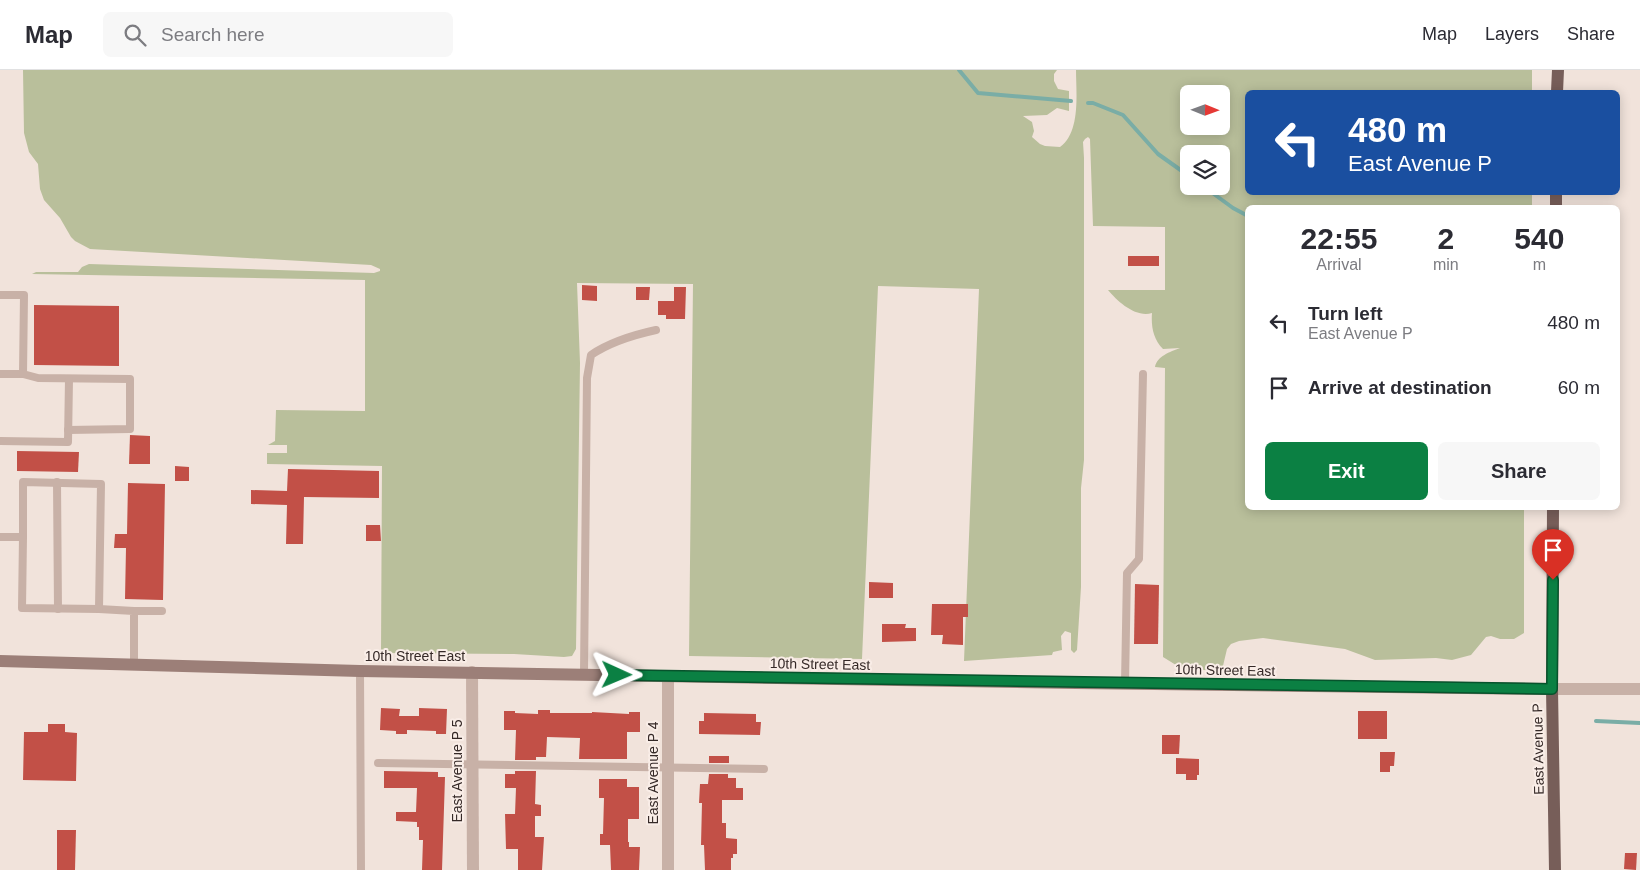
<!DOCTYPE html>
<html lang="en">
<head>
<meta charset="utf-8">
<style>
	:root { --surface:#fff; --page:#f7f7f7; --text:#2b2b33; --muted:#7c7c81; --line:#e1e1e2; --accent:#0b8043 }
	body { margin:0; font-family:Helvetica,sans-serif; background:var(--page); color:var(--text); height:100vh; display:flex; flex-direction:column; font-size:19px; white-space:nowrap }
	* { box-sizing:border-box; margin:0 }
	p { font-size:16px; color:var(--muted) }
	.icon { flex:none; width:28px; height:28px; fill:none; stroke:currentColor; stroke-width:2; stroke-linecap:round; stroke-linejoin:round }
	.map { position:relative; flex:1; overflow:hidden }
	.panel { position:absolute; left:1245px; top:135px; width:375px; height:305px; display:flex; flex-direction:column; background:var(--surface); border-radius:8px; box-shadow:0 2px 12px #0003 }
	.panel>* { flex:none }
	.hud { position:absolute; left:1245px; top:20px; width:375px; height:105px; border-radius:8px; box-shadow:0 2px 12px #0003; background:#1a4fa0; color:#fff; overflow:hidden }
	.needle { width:32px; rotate:91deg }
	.controls { position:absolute; left:1180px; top:15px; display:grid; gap:10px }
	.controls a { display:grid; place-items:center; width:50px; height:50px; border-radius:8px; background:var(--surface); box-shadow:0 2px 12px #0003; font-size:25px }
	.pin { position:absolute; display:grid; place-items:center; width:42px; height:42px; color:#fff; margin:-51px -21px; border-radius:50% 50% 50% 0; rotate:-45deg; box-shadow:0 0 5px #0007 }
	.pin .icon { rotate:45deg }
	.me { position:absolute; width:55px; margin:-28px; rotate:91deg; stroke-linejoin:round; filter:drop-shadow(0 0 4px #0008) }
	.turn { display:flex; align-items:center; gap:18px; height:105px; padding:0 20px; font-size:22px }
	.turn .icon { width:65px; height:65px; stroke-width:2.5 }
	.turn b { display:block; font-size:35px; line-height:42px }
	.eta { display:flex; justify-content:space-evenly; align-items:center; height:85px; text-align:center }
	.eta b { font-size:30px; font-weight:600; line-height:35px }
	.action { display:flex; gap:10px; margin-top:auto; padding:10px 20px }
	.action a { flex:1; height:58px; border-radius:8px; background:var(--accent); color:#fff; font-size:20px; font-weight:600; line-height:58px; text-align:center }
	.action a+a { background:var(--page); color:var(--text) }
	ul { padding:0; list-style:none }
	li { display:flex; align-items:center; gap:15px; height:65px; padding:0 20px }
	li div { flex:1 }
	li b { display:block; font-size:19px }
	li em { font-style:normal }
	header { display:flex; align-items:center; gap:30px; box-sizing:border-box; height:70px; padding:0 25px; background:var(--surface); border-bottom:1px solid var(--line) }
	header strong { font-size:24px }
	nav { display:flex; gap:28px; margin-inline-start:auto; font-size:18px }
	.search { width:350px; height:45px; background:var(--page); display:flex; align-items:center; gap:12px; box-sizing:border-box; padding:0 18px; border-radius:8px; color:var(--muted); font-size:19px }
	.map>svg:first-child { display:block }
	.green { fill:#b9bf9b; fill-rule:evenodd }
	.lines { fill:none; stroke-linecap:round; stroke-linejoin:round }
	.stream { stroke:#7aada6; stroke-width:4 }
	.building { fill:#c25047 }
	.lane { stroke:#c8b1a7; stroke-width:8 }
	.street { stroke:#c8b1a7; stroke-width:12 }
	.secondary { stroke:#9c7f78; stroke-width:12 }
	.primary { stroke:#775e59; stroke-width:12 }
	.route-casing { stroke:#07532c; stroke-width:12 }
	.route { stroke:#0b8043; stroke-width:9 }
	.labels { text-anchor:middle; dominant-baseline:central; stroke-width:4; stroke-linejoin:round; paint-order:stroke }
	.street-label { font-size:14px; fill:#352927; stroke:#f9ede7 }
</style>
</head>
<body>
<header>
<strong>Map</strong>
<div class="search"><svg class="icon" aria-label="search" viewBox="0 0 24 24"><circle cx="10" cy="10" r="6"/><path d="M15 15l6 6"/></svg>Search here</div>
<nav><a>Map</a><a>Layers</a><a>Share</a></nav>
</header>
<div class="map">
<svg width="1640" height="800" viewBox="0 0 1640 800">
	<rect width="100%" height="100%" fill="#f1e3db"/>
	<!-- green -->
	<path class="green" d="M23,0H1057L1054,4V11L1058,19L1069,21V41L1057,38L1047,45L1023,46L1032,52L1034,61L1032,67L1040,74L1045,76L1060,77C1081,62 1076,22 1076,0H1532V22H1248V122L1532,123V137L1248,138V438H1524V563L1514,569H1500L1491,566L1486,567L1471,585L1452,590L1436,588L1375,590L1345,579L1263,568L1239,571L1231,574L1227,579L1222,600H1184L1163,587L1165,298L1155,297C1157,286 1170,282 1180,278L1163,279C1153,269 1151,256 1152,243C1136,248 1118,232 1108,220H1165V157L1093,156L1090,69L1088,67L1085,69L1083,72L1084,88V390L1081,418V517L1077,580L1074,583L1071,580V563L1065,561L1061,566L1062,580L1053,582L1052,585L964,591L979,219L878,216L862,589L689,586L693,214L577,213L580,293L576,579L572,586L564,587L514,584L381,583L382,396L267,394V383H287V375H268L275,371L276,340L365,341V210L32,204L36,202H78L82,197L89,194L374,203L380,201V199L371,195L90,179L75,171L71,167L60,148L44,130L40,119L38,94L29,82L24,63ZM1189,24H1221V56H1189ZM1189,84H1221V116H1189Z"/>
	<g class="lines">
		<!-- stream -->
		<g class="stream">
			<path d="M959,0L978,23L1071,31"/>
			<path d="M1088,33H1093L1123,45L1158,84L1189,106"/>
			<path d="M1203,116L1233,138L1248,146"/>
			<path d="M1596,651L1640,653"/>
		</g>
	</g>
	<!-- building -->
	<g class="building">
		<rect x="1128" y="186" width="31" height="10"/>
		<path d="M582,215L597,216V231L582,230Z"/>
		<path d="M636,217H650L649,230H636Z"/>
		<path d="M674,217H686L685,249H666V245H658V231H674Z"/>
		<path d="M34,235L119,236V296L34,295Z"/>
		<path d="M130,365L150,366V394H129Z"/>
		<path d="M17,381L79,382L78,402L17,401Z"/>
		<path d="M175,396L189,397V411H175Z"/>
		<path d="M288,399L379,401V428L304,427L303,474H286L287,435L251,434V420L287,421Z"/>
		<path d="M128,413L165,414L163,530L125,529L126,478H114L115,464H127Z"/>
		<path d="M366,455H380L381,471H366Z"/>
		<path d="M869,512L893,513V528H869Z"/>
		<path d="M1135,514L1159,515L1158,574H1134Z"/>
		<path d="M932,534H968V547H963V575L942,574L943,565H931Z"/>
		<path d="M882,554H906L905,558H916V571L882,572Z"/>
		<path d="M381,638L400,639L399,646H419V638L447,639L446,664H436V661L407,660V664H396V661L380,660Z"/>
		<path d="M538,640H550V643H592V642L629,644V642H640V662H627V689H579L580,668L547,667L546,687H536V690H515L516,660H504V641H515V643L538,644Z"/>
		<rect x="1358" y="641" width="29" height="28"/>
		<path d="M704,643L756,644V652H761L760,665L699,664V651H704Z"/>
		<path d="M48,654H65V662L77,663L76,711L23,710L24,662H48Z"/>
		<path d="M1162,665H1180L1179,684H1162Z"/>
		<path d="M1380,682H1395L1394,696H1390V702H1380Z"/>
		<rect x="709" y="686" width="20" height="7"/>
		<path d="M1176,688L1199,689V705H1197V710H1186V704H1176Z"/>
		<path d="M384,701L438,702V707H445L442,800H422L423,770H419V757H417V752L396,751V742H416L417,718H384Z"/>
		<path d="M515,701H536L535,734L541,735V746H535V767H544L542,800H518V779H506L505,744H515L516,718H505V704H515Z"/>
		<path d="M709,704H728V708H736V718H743V730H722V753H726V768L737,769V784H733V788H731V800H705L704,775H701L702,733H699L700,714H708Z"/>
		<path d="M599,709H627V717H639V749H628V772H629V777H640L639,800H611L610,775H600V764H603L604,728H599Z"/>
		<path d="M57,760H76L75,800H57Z"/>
		<path d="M1625,783H1637L1636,800L1624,799Z"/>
	</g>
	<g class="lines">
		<!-- lane -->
		<g class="lane">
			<path d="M0,225H24L23,304H0"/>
			<path d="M23,304L38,308L130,309V359L68,360"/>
			<path d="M0,371L68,372L69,309"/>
			<path d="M57,412L58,539"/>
			<path d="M0,467H23V412L101,414L99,539L134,541V594"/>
			<path d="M23,467L22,538L99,539"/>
			<path d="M134,541H162"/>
			<path d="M360,601L361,800"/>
			<path d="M584,604L587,308L591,285C610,272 633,265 656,260"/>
			<path d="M1125,613L1127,503L1139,489L1143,304"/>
			<path d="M378,693L764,699"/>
		</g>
		<!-- street -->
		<g class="street">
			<path d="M472,602L473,800"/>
			<path d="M668,606V800"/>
			<path d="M1552,619H1640"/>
		</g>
		<!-- secondary -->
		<path class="secondary" d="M0,591L360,601L1076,613L1552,619"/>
		<!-- primary -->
		<g class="primary">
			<path d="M1557,22L1558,0"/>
			<path d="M1556,138V122"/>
			<path d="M1553,438L1552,619L1555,800"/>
		</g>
	</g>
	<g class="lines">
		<defs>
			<path id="route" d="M617,605L1552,619L1553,510"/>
		</defs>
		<!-- route casing -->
		<use href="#route" class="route-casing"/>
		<!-- route -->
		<use href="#route" class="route"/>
	</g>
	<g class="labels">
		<!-- street labels -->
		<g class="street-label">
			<text x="415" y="586">10th Street East</text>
			<text transform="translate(820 594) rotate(1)">10th Street East</text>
			<text transform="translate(1225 600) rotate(1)">10th Street East</text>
			<text transform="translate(1538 679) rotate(-91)">East Avenue P</text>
			<text transform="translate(457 701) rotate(-90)">East Avenue P 5</text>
			<text transform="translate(653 703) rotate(-90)">East Avenue P 4</text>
		</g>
	</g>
</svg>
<div class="controls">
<a><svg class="needle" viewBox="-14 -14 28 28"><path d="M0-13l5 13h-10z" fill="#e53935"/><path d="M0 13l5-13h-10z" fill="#7c7c81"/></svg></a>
<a><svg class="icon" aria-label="layers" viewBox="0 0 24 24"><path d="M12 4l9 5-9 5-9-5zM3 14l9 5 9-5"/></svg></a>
</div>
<div class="pin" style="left:1553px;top:510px;background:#d93025"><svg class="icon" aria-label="arrive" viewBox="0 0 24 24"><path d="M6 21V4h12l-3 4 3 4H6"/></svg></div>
<svg class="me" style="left:617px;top:605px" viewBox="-20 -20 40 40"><path d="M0-17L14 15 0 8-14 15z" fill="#0b8043" stroke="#fff" stroke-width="4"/></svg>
<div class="hud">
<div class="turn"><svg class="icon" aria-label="left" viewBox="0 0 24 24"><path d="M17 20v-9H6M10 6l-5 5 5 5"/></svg><div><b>480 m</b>East Avenue P</div></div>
</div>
<section class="panel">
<div class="eta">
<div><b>22:55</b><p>Arrival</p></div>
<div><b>2</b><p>min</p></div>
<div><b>540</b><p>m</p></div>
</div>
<ul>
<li><svg class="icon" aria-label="left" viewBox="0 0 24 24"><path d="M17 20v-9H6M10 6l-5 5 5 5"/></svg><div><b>Turn left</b><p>East Avenue P</p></div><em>480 m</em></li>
<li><svg class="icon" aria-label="arrive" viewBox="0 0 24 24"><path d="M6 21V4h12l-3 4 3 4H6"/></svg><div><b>Arrive at destination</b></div><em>60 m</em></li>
</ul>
<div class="action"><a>Exit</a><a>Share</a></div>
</section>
</div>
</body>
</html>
